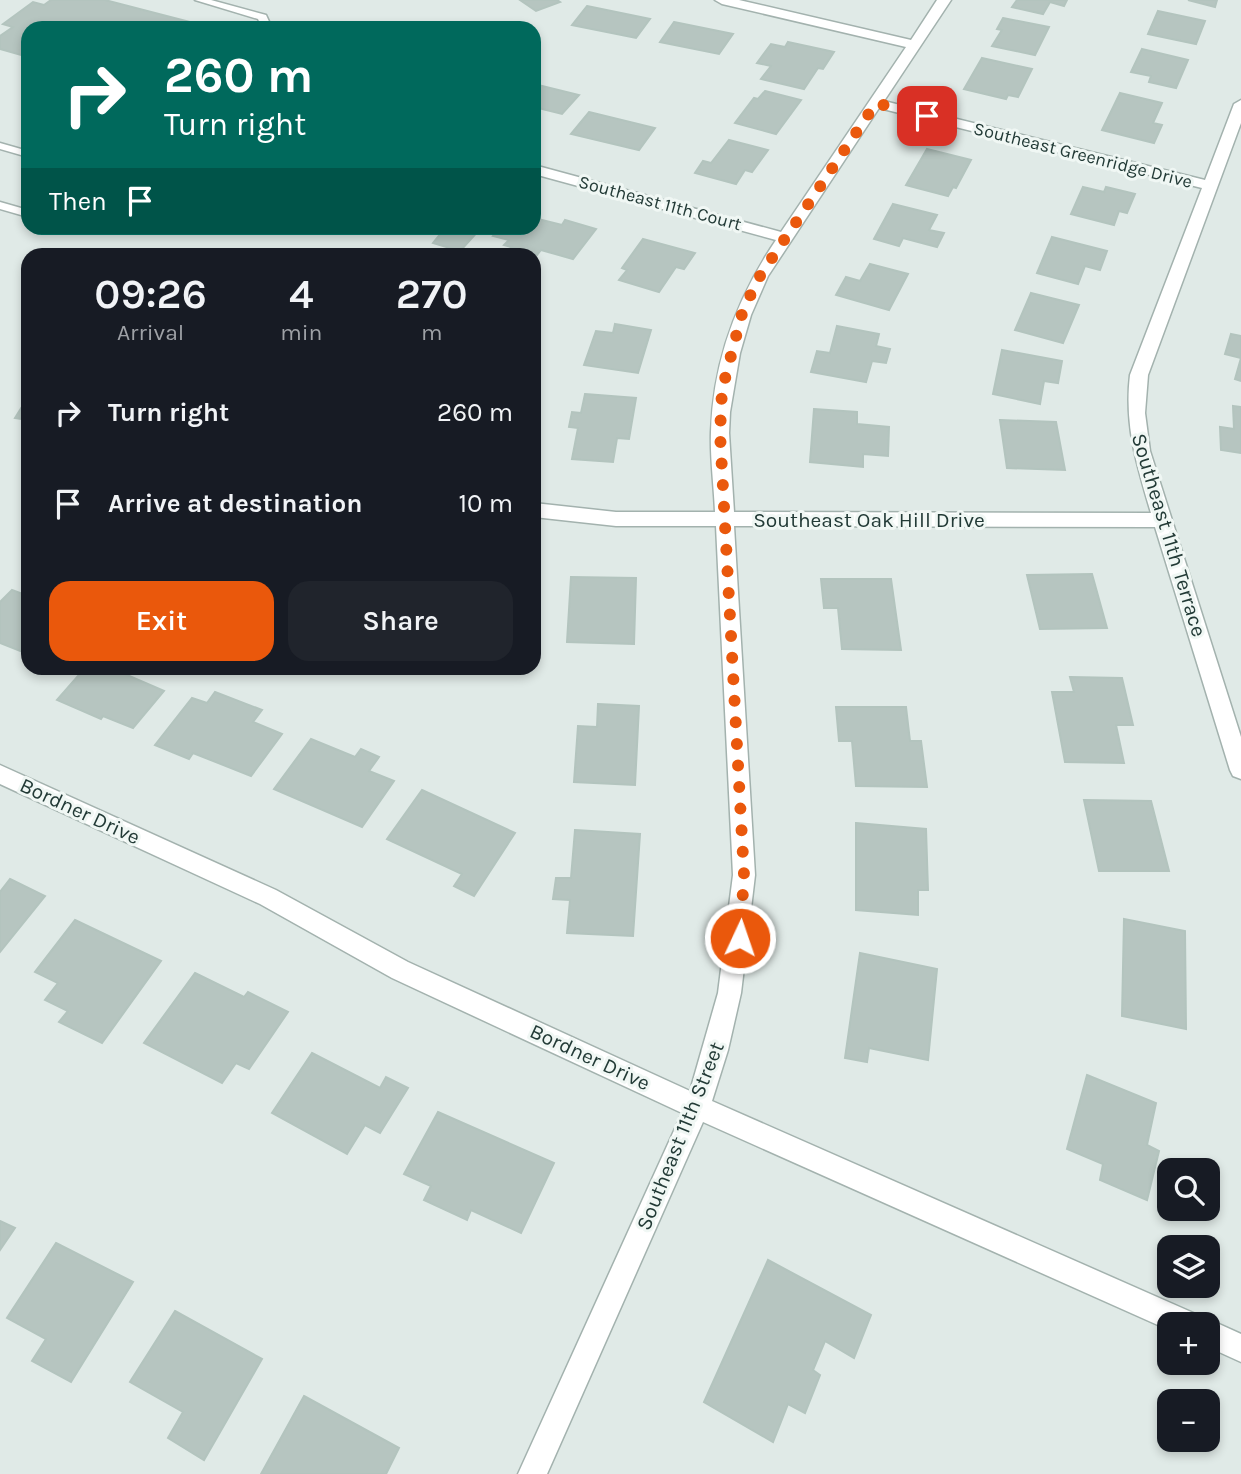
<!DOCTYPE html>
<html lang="en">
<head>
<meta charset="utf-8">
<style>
	:root { --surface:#171b24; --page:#20242c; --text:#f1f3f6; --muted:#9ea1a6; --accent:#ea580c }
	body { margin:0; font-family:Karla,sans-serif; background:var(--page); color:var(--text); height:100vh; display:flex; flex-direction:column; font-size:26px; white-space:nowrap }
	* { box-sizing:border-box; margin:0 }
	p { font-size:23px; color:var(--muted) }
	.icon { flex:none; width:38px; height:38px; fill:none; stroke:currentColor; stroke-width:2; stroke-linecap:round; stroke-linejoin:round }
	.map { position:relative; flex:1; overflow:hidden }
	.sheet { position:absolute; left:21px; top:248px; width:520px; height:427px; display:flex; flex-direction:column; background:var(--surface); border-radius:21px; box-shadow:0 4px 10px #0003 }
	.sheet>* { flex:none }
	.hud { position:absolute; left:21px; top:21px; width:520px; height:214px; border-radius:21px; box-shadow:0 4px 10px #0003; background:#00695c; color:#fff; overflow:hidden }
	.buttons { position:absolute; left:1157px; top:1158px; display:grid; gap:14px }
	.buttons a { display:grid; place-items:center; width:63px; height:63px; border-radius:14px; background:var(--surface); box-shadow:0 4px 10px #0003; font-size:35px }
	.pin { position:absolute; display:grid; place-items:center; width:60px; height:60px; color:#fff; margin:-30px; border-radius:14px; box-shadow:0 4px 10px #0006 }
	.me { position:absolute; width:77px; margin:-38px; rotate:3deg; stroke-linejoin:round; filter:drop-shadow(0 0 5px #0008) }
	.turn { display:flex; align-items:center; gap:24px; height:147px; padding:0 28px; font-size:32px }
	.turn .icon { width:91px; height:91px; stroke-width:2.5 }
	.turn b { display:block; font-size:49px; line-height:60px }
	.then { display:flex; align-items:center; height:66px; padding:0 28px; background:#0003; gap:14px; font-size:26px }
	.eta { display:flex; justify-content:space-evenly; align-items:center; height:119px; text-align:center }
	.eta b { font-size:42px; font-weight:600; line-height:49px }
	.action { display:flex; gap:14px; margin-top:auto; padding:14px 28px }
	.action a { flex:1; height:80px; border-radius:21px; background:var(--accent); color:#fff; font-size:28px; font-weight:600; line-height:80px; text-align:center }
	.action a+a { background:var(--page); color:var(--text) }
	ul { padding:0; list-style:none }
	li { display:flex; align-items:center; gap:21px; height:91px; padding:0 28px }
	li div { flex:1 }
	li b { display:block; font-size:26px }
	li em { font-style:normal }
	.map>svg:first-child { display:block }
	.building { fill:#b6c5c0; stroke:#b3c4be; stroke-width:2 }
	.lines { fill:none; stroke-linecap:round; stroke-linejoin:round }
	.lane-casing { stroke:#a3b2ae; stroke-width:3 }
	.street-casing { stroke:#a3b2ae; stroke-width:3 }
	.lane { fill:#fff; fill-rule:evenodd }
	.street { fill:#fff; fill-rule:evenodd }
	.route { stroke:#ea580c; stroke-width:12; stroke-dasharray:0 21.6 }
	.labels { text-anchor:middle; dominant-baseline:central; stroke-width:6; stroke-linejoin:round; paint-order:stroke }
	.far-street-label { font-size:18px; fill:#223a36; stroke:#f0f7f4 }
	.street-label { font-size:21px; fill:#223a36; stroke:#f0f7f4 }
</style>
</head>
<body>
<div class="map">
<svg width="1241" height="1474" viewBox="0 0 1241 1474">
	<rect width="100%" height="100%" fill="#e0eae7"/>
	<!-- building -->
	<g class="building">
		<path d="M51,0H105L213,28H28V57L0,49V36L13,27L3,24L33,2L44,5Z"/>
		<path d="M520,0H557L560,2L536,11Z"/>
		<path d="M1017,0H1067L1064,6L1050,2L1043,14L1012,7Z"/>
		<path d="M1188,0H1217L1215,7Z"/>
		<path d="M587,6L650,19L636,38L572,25Z"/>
		<path d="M1158,11L1205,21L1196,44L1148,34Z"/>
		<path d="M1003,18L1049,27L1035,55L992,46L1002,30L997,29Z"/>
		<path d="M674,22L733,34L719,54L660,42Z"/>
		<path d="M788,42L834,52L823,69L818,68L804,89L761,79L771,66L757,63L771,44L785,47Z"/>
		<path d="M1142,49L1188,60L1176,88L1149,82L1151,76L1131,72Z"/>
		<path d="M982,58L1032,69L1018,97L1008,95L1006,99L964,89Z"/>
		<path d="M534,84L579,95L562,114L534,107Z"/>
		<path d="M765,91L801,100L776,134L735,123L754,98L758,99Z"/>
		<path d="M1120,93L1162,103L1153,123L1162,125L1154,143L1102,130Z"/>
		<path d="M589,112L655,128L639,150L571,134Z"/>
		<path d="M729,140L768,150L752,172L745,170L736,184L695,173L703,161L711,163Z"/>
		<path d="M927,149L971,160L956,188L953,187L948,196L906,185Z"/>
		<path d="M1083,187L1104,192L1106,187L1135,194L1127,213L1119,211L1114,225L1071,214Z"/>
		<path d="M893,204L937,215L929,230L944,233L937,247L903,238L899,246L874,239Z"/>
		<path d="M534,218L562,225L565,220L596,229L573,259L541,250L537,255L504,245L509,240L493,236L500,228H534Z"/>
		<path d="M421,228H481L460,251L433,243L441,233Z"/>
		<path d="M1052,237L1107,251L1100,270L1085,266L1078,284L1037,273Z"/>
		<path d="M643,239L695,253L684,269L676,267L659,292L619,280L627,270L622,268Z"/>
		<path d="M870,264L908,274L889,310L836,295L846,277L860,281Z"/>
		<path d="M1031,293L1079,305L1063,343L1015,330Z"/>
		<path d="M615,324L651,330L638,373L584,365L596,331L613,333Z"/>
		<path d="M837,326L879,334L876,346L890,349L886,363L872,361L866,382L811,372L817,351L830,353Z"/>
		<path d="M1231,334L1241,336V381L1235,379L1241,358L1225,354Z"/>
		<path d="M1002,350L1062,361L1058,383L1044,381L1040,404L993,394Z"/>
		<path d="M585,394L636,398L629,439L617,438L613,462L572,459L578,428L569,427L572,412L581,413Z"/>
		<path d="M28,397V420L15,418Z"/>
		<path d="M1233,406L1241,407V453L1221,450L1220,427L1234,429Z"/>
		<path d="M814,409L857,412V424L889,427L888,456L863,454V467L810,462Z"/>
		<path d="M1000,420L1056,422L1065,470L1007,468Z"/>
		<path d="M1092,574L1107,628L1040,629L1027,575Z"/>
		<path d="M571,577L636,578L634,644L567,642Z"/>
		<path d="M821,579H891L901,650L842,649L838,608H824Z"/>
		<path d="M12,590L28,596V654L0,643V602Z"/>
		<path d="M85,668H111L164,691L133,728L103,716L101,719L57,700Z"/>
		<path d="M1070,677L1122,678L1133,725H1116L1124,763L1065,762L1052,692H1074Z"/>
		<path d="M215,692L262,710L253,722L282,734L251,776L193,753L189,759L155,745L192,698L207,703Z"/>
		<path d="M598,704L639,706L635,785L574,782L578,726L597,727Z"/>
		<path d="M836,707H906L910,741H921L927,787L856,786L852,741H839Z"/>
		<path d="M311,739L355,757L361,749L379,757L369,771L394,781L362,827L274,789Z"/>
		<path d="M422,790L515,833L474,896L454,886L462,874L387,839Z"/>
		<path d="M1084,800L1151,801L1169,871H1099Z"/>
		<path d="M856,823L926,829L928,890H918V915L856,910Z"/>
		<path d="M575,830L640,834L633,936L567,933L570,900L553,899L556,878H571Z"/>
		<path d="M10,879L45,896L0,952V892Z"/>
		<path d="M1124,919L1185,931L1186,1029L1122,1016Z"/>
		<path d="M75,920L161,961L102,1043L59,1022L68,1011L45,1000L58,983L35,972Z"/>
		<path d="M860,953L937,969L928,1060L869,1048L867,1062L845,1058Z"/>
		<path d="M195,973L244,997L248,992L288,1012L249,1069L236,1063L222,1083L144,1043Z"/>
		<path d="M312,1053L380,1088L386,1077L408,1088L380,1133L365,1125L347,1154L272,1113Z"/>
		<path d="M1087,1075L1156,1103L1147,1145L1159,1151L1147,1200L1100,1180L1103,1164L1067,1149Z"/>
		<path d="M438,1112L554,1163L521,1233L471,1210L467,1220L424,1200L431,1186L404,1174Z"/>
		<path d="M0,1221L15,1228L0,1250Z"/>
		<path d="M56,1243L133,1282L71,1382L32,1361L46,1339L7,1318Z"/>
		<path d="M768,1260L871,1315L854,1358L825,1341L813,1370L820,1375L805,1413L788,1404L773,1442L704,1402Z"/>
		<path d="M175,1311L262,1359L204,1460L168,1438L183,1412L130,1382Z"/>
		<path d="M304,1396L399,1448L386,1474H261Z"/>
	</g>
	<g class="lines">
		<defs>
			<g id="lane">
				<path d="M195,0H211L266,15L272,28H262L258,19Z"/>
				<path d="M0,143L28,151V157L0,149Z"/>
				<path d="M0,202L28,210V217L0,209Z"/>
			</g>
			<path id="street" d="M715,0H739L911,40L937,0H951L884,101L1205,180L1234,104L1241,100V123L1148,375L1145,413L1150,451L1241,737V779L1233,776L1230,770L1155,527L734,526L755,875L741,993L728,1050L712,1101L1198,1315L1201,1322L1208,1319L1241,1334V1362L1208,1347V1325H1169V1330L703,1122L547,1474H518L682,1113L392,978L260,904L0,784V765L276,890L408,962L690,1091L718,993L733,875L716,526H616L534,517V503L616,512H715C714,486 710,458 711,432C713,361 737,298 776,240L534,174V165L781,232L906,47L722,4ZM879,108L1202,188L1130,375C1124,425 1137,466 1151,513L734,512L729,433L730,412L740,353L751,315L768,276Z"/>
		</defs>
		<!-- lane casing -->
		<use href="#lane" class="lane-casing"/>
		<!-- street casing -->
		<use href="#street" class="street-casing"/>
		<!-- lane -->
		<use href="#lane" class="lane"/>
		<!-- street -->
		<use href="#street" class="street"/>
	</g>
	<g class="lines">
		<!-- route -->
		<path class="route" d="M740,938L744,875L720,433L722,390L743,310L760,276L876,103L927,116"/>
	</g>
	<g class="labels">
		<!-- far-street labels -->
		<g class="far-street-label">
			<text transform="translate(1083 155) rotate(14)">Southeast Greenridge Drive</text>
			<text transform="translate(660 203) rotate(15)">Southeast 11th Court</text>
		</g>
		<!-- street labels -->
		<g class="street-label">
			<text x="869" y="520">Southeast Oak Hill Drive</text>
			<text transform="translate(1169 535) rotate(73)">Southeast 11th Terrace</text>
			<text transform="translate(80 811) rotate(25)">Bordner Drive</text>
			<text transform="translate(590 1057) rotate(25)">Bordner Drive</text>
			<text transform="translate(680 1136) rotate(-68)">Southeast 11th Street</text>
		</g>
	</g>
</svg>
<div class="buttons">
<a><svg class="icon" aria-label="search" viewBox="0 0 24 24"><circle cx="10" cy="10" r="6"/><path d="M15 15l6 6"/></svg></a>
<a><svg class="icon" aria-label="layers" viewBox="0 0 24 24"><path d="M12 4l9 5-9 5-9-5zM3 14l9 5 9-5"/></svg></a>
<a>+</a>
<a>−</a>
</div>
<div class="pin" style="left:927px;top:116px;background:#d93025"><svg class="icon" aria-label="arrive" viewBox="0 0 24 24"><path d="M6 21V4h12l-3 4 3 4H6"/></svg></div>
<svg class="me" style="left:740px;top:938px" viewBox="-20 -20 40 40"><circle r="17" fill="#ea580c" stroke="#fff" stroke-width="3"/><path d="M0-11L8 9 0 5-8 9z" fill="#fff"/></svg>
<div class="hud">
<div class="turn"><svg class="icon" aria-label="right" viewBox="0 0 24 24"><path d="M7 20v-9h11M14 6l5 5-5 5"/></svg><div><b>260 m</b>Turn right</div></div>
<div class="then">Then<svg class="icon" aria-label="arrive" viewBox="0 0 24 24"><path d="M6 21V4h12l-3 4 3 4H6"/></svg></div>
</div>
<section class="sheet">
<div class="eta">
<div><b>09:26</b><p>Arrival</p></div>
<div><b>4</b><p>min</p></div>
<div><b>270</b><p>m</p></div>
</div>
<ul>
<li><svg class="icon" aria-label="right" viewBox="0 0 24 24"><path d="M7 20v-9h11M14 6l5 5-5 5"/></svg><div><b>Turn right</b></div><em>260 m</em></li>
<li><svg class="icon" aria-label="arrive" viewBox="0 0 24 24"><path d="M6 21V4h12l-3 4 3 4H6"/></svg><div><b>Arrive at destination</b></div><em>10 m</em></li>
</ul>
<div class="action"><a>Exit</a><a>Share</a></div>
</section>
</div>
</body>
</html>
